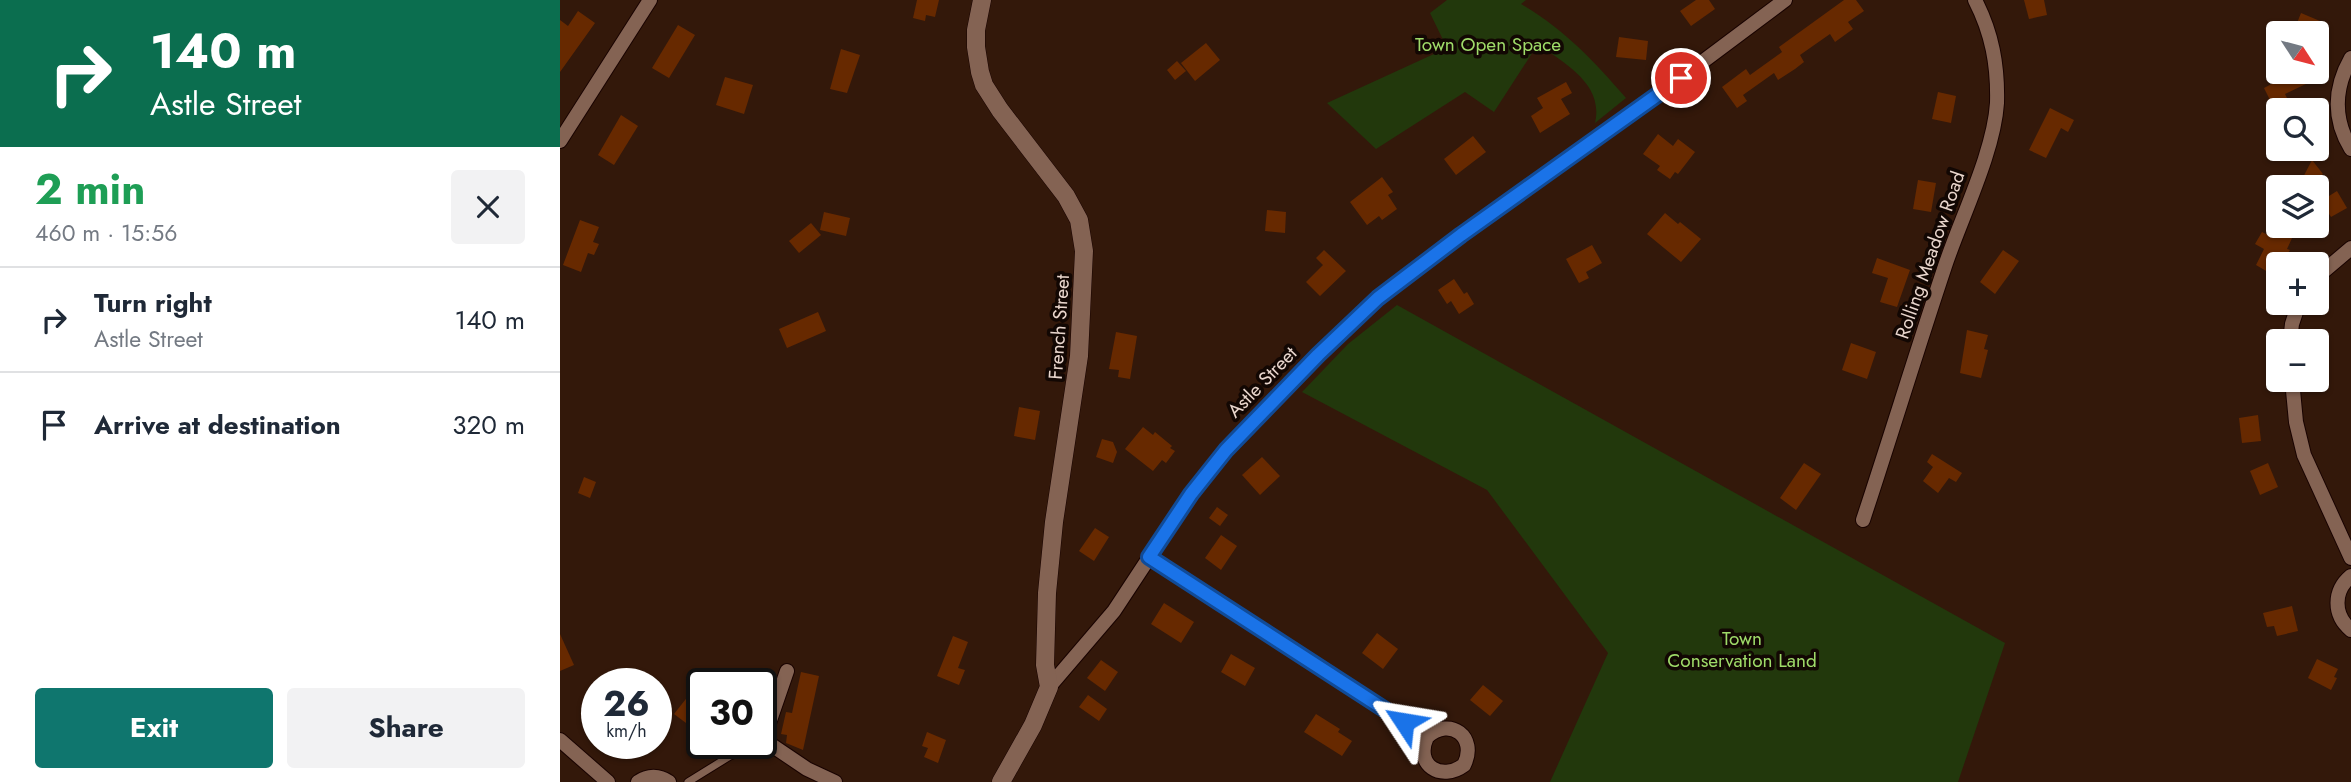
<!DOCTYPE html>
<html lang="en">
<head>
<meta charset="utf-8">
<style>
	:root { --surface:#fff; --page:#f2f2f3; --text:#1f2937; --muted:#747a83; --line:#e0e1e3; --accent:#0f766e }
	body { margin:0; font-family:Jost,sans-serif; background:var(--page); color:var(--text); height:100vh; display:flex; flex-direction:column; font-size:26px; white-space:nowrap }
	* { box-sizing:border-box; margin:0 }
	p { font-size:23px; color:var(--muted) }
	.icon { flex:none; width:38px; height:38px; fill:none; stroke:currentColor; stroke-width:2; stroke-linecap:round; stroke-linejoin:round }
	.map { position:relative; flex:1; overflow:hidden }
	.drawer { display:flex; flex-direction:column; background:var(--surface); width:560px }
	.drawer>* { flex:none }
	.hud { background:#0b6e4f; color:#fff; overflow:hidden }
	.needle { width:46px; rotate:126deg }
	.tools { position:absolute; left:1706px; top:21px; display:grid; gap:14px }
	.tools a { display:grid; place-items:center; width:63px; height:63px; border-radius:7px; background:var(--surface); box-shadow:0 2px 5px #0004; font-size:35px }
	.speed { position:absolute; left:21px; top:668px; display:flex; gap:14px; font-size:35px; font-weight:700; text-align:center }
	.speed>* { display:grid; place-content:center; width:91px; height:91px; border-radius:50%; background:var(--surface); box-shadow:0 2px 5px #0004; line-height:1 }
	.speed small { font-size:18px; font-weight:400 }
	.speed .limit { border:4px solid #111; border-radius:10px; background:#fff; color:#111 }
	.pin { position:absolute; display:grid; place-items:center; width:60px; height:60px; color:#fff; margin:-30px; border:4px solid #fff; border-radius:50%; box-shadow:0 2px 7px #0007 }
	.me { position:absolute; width:77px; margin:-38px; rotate:303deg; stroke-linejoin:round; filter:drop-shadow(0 0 5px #0008) }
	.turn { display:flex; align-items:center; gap:24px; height:147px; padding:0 35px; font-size:32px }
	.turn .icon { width:91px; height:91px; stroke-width:2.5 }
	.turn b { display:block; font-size:49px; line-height:60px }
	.round { display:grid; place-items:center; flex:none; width:74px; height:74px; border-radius:7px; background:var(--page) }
	.head { display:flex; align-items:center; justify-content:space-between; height:119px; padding:0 35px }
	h1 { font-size:42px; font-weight:700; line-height:52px; color:#1e9e55 }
	.primary-button { display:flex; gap:14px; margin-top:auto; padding:14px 35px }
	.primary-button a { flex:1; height:80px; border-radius:7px; background:var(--accent); color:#fff; font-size:28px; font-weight:700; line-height:80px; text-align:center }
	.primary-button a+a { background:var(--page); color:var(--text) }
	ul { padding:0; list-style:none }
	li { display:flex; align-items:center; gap:21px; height:105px; padding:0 35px; border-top:2px solid var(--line) }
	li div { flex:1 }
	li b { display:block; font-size:26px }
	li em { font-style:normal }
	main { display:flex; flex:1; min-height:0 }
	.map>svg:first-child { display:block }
	.green { fill:#22380c }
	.building { fill:#672900 }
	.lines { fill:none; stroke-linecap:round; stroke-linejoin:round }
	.service-casing { stroke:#190300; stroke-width:9 }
	.minor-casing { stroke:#190300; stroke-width:16 }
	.tertiary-casing { stroke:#190300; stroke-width:19 }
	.service { stroke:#846353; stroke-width:7 }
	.minor { stroke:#846353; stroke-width:14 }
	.tertiary { stroke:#846353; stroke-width:18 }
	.route-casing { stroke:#114b97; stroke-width:18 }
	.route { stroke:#1a73e8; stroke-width:12 }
	.labels { text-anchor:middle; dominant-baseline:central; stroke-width:7; stroke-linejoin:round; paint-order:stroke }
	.park-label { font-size:19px; fill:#9fdb69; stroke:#120703 }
	.street-label { font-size:19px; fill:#e9d6cd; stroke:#120703 }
</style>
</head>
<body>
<main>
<section class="drawer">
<div class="hud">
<div class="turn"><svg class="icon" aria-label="right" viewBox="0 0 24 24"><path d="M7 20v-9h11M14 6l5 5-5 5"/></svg><div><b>140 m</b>Astle Street</div></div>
</div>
<div class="head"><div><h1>2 min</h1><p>460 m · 15:56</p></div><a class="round"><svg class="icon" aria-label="close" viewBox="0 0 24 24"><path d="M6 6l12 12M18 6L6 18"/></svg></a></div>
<ul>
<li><svg class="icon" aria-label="right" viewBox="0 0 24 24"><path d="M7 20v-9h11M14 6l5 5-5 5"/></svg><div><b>Turn right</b><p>Astle Street</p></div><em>140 m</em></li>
<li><svg class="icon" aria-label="arrive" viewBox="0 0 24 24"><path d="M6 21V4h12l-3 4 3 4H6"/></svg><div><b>Arrive at destination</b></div><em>320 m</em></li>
</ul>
<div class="primary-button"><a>Exit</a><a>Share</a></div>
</section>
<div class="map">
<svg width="1791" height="782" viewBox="0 0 1791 782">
	<rect width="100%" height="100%" fill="#33180a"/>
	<!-- green -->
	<g class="green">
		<path d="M887,0H966L961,4C1005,30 1033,60 1066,98L1035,123C1044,84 1005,64 978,44L934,112L905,92L816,149L767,103L887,48L870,13Z"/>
		<path d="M837,305L1445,643L1398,782H990L1048,653L927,490L742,392L788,344Z"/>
	</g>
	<!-- building -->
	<g class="building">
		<path d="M357,0H379L375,17L366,15L365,21L353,18Z"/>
		<path d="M1136,0H1149L1155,9L1131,26L1120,11Z"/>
		<path d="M1284,0H1296L1304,11L1288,22L1293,29L1275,42L1270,34L1240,55L1244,62L1235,69L1218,80L1214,73L1183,95L1187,101L1177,108L1162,87L1186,69L1190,75L1222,52L1219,47Z"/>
		<path d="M1464,0H1484L1487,15L1469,19Z"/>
		<path d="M18,11L35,23L0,72V20L8,26Z"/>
		<path d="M1741,13L1760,21L1755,33H1733Z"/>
		<path d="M118,25L135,35L109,78L92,68Z"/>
		<path d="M1059,37L1088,41L1086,60L1056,57Z"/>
		<path d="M646,43L660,60L635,81L621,63Z"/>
		<path d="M281,49L300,55L287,93L270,89Z"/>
		<path d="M617,61L626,71L615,80L607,70Z"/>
		<path d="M1734,72H1743L1748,83L1725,94L1733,110H1715L1704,88Z"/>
		<path d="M165,77L193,85L184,114L156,105Z"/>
		<path d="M1006,82L1012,93L1001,99L1010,114L980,133L971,116L983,108L977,98Z"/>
		<path d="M1378,92L1396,96L1391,123L1372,119Z"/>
		<path d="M1490,108L1514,120L1508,132L1501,128L1486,158L1469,150Z"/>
		<path d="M61,115L78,126L54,165L38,155Z"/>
		<path d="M1098,134L1113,146L1118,139L1135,152L1118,174L1115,172L1110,179L1097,170L1100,166L1083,154Z"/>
		<path d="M913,136L926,152L896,175L884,159Z"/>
		<path d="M1752,160L1763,174L1745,187H1738Z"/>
		<path d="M822,177L833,192L828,195L837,209L822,220L819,216L807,225L790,202Z"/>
		<path d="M1358,180L1376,183L1371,212L1353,209Z"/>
		<path d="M1777,191L1787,208L1771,217L1761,201Z"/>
		<path d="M707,210L726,212L725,233L705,231Z"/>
		<path d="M264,212L290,218L286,236L260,230Z"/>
		<path d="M1105,213L1118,224L1120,222L1141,239L1121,262L1087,234Z"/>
		<path d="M20,220L39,227L33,242L39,244L34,255L28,253L21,272L3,265Z"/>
		<path d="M251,223L261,235L239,253L229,241Z"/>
		<path d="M1718,226H1732L1728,234L1733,236L1727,249L1730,250L1713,275L1696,265L1704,249L1695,244L1702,232L1712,237Z"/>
		<path d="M1032,245L1042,263L1026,272L1029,278L1019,283L1006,259Z"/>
		<path d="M764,250L786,271L760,296L746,282L763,265L756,258Z"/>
		<path d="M1443,250L1459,261L1435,294L1420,282Z"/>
		<path d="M1317,258L1350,270L1337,307L1320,302L1328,278L1312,273Z"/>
		<path d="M894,279L904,294L907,292L914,304L899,314L891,301L887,304L878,290Z"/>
		<path d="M258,312L266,331L227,348L219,329Z"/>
		<path d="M1407,330L1428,335L1424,349L1428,350L1421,378L1400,373Z"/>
		<path d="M556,332L577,336L570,379L558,377L559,370L549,369Z"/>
		<path d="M1291,343L1316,352L1307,379L1282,370Z"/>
		<path d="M459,407L480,411L475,440L454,436Z"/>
		<path d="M1698,415L1701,441L1682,443L1679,418Z"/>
		<path d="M583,427L593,435L595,432L612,446L610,448L615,451L606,463L602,460L593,471L565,449Z"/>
		<path d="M542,439L553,442L557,452L553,463L536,457Z"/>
		<path d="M1372,454L1402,473L1396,482L1389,478L1378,493L1363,481L1373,467L1367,462Z"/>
		<path d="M702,457L720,476L700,495L682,475Z"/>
		<path d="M1244,463L1261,474L1236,510L1220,498Z"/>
		<path d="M1708,463L1718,487L1700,495L1690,471Z"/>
		<path d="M24,477L36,482L30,498L18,493Z"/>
		<path d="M657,507L668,515L660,526L649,518Z"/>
		<path d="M535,528L549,537L534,561L519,551Z"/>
		<path d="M661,535L677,546L661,570L645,558Z"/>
		<path d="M604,603L634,622L621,643L591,624Z"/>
		<path d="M1732,606L1738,631L1717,636L1714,626L1707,627L1703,613Z"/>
		<path d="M817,633L838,649L823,669L802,653Z"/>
		<path d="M0,634L14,665L0,671Z"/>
		<path d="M393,636L408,642L398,668L405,670L399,685L377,676Z"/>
		<path d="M671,654L695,668L685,686L661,672Z"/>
		<path d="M1757,659L1778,669L1774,677L1777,678L1771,690L1748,678Z"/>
		<path d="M541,660L558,672L545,691L527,678Z"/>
		<path d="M241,672L259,676L243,750L226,743L227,735L221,734L226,712L232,713Z"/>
		<path d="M923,685L943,701L930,716L910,700Z"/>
		<path d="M133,690L142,697V735L114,714Z"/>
		<path d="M528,695L547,709L539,721L519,707Z"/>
		<path d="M756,714L780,729L778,732L792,741L782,756L744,732Z"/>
		<path d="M367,732L386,740L378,763L364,757L368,748L362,746Z"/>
	</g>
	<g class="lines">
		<defs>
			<path id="service" d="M128,782L170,756L207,742"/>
			<g id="minor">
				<path d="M1791,58C1774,88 1773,119 1791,149"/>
				<path d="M0,141L90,0"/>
				<path d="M1757,277L1791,248"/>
				<path d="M1730,341L1732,324L1739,303"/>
				<path d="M1732,380L1736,422L1744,455L1791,558"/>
				<path d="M1303,520C1331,435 1357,350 1385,266C1401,218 1434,152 1437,103C1438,65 1432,33 1415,0"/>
				<path d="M589,557L867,737C854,765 881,782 904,765C918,737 890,716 867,737"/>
				<path d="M1791,576C1773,591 1773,615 1791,630"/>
				<path d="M227,671L206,732L207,742L247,769L275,782"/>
				<path d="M489,687L554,611L631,494L666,450L758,355L819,298L901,235L1086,104L1225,0"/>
				<path d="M0,740L48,782"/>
				<path d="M78,782C88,775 99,775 109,782"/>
			</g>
			<path id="tertiary" d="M422,0L416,30V47L420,72L424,85L440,110L506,196L519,220L524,251L519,356L494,522L487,593L485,665L489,687L473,725L441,782"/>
		</defs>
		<!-- service casing -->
		<use href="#service" class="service-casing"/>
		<!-- minor casing -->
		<use href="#minor" class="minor-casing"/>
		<!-- tertiary casing -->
		<use href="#tertiary" class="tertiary-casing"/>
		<!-- service -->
		<use href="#service" class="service"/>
		<!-- minor -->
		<use href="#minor" class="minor"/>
		<!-- tertiary -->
		<use href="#tertiary" class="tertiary"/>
	</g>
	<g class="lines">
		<defs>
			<path id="route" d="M844,722L589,557L631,494L666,450L758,355L818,298L901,235L1121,78"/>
		</defs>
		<!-- route casing -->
		<use href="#route" class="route-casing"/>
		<!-- route -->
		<use href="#route" class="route"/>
	</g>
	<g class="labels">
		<!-- park labels -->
		<g class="park-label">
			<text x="928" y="44">Town Open Space</text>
			<text x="1182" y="638">Town<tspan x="1182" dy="22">Conservation Land</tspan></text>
		</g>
		<!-- street labels -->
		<g class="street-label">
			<text transform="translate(1370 255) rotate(-71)">Rolling Meadow Road</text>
			<text transform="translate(499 327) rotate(-86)">French Street</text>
			<text transform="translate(702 382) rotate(-46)">Astle Street</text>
		</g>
	</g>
</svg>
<div class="tools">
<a><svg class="needle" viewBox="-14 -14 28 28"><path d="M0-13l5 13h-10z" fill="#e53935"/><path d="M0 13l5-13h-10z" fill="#747a83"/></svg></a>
<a><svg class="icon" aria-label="search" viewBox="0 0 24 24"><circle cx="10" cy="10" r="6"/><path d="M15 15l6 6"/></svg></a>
<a><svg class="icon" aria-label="layers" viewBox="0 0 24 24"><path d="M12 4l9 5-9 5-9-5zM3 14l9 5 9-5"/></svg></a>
<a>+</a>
<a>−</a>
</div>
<div class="speed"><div>26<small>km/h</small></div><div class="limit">30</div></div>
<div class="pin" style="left:1121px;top:78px;background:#d93025"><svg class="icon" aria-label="arrive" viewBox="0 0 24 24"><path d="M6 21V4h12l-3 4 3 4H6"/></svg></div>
<svg class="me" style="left:844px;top:722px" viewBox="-20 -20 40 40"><path d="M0-17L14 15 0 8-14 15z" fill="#1a73e8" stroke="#fff" stroke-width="4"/></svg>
</div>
</main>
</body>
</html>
